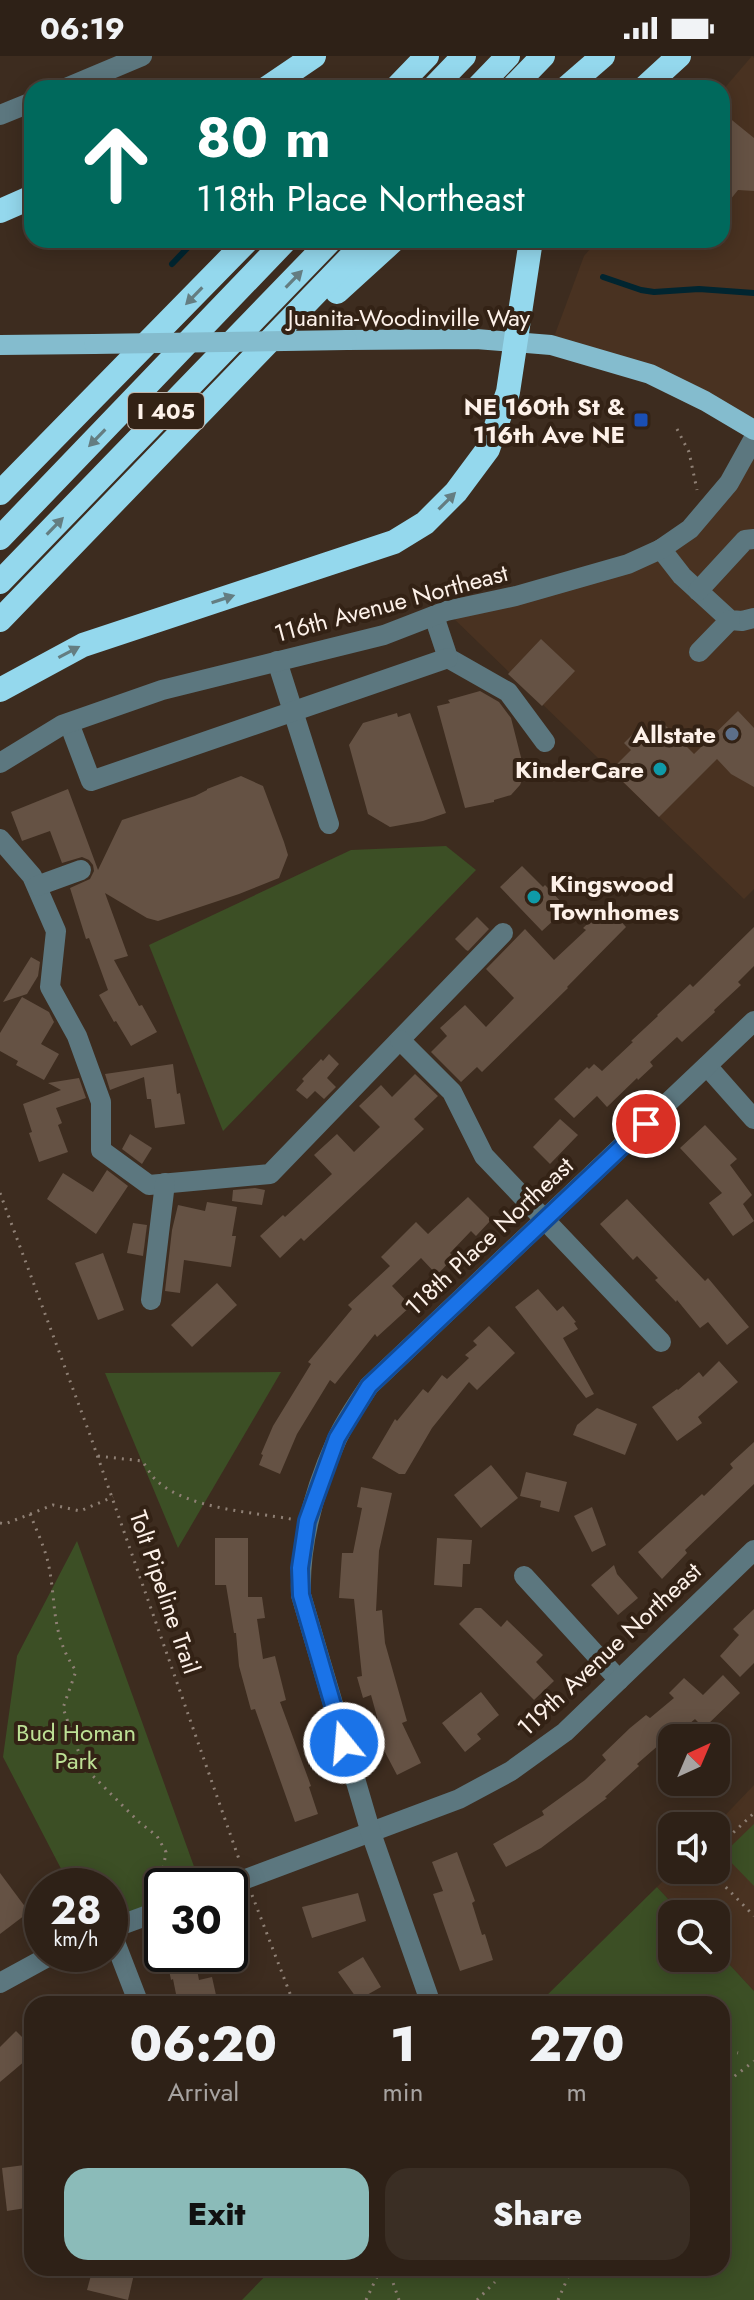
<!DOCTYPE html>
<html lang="en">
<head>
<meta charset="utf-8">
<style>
	:root { --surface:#2e2117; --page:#3a2e24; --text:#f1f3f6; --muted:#a7a3a1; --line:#493e36; --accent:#8bbbb9 }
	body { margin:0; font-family:Jost,sans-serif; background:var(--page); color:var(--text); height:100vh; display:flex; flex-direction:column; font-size:30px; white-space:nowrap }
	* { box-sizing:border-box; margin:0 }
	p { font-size:26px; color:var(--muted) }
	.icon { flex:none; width:44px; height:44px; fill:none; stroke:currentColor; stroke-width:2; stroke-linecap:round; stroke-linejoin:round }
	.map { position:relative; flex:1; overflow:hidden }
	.panel { position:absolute; left:24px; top:1940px; width:706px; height:280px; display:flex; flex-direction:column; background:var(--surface); border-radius:24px; box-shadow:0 4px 20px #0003,0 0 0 2px var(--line) }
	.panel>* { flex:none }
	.hud { position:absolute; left:24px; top:24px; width:706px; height:168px; border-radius:24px; box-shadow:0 4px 20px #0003,0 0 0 2px var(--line); background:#00695c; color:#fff; overflow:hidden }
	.needle { width:52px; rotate:44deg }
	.controls { position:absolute; left:658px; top:1668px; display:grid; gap:16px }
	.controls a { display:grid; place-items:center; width:72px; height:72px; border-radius:16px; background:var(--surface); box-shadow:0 4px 20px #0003,0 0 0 2px var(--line); font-size:40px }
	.speed { position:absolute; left:24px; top:1812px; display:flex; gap:16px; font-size:40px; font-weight:700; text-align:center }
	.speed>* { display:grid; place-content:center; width:104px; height:104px; border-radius:50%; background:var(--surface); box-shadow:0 4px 20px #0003,0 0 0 2px var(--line); line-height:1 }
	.speed small { font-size:20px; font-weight:400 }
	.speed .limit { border:4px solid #111; border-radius:12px; background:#fff; color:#111 }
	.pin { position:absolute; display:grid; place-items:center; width:68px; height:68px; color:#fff; margin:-34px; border:4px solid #fff; border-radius:50%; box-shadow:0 2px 8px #0007 }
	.me { position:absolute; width:88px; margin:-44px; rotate:343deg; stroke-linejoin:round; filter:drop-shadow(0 0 6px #0008) }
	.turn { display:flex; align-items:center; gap:28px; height:168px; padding:0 40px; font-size:36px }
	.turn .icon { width:104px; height:104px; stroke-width:2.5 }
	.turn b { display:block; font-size:56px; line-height:68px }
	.eta { display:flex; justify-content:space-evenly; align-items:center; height:136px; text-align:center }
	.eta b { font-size:48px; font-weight:800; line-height:56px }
	.button { display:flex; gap:16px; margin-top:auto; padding:16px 40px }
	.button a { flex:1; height:92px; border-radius:24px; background:var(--accent); color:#111; font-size:32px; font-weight:800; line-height:92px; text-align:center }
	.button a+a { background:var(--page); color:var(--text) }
	.status { display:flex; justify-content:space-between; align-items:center; height:56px; padding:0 40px; background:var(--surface); direction:ltr }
	.status svg { height:22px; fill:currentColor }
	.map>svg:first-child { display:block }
	.built { fill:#493221 }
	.green { fill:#3c4f25 }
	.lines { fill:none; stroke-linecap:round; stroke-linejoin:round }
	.stream { stroke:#012530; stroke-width:6 }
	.building { fill:#655244 }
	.path { stroke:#8f8075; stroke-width:3; stroke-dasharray:2 6; stroke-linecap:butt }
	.minor { stroke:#5c777f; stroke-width:20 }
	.major { stroke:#84bcce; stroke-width:20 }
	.highway { stroke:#94d8ed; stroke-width:24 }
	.major-bridge { stroke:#84bcce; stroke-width:20 }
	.oneway { fill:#647d81 }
	.route-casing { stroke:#114b97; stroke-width:20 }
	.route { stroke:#1a73e8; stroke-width:14 }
	.transit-dot { fill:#1a4fb4; stroke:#332215; stroke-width:3 }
	.service-dot { fill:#5c6f8a; stroke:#332215; stroke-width:3 }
	.culture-dot { fill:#0f9aa8; stroke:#332215; stroke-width:3 }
	.labels { text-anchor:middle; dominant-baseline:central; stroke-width:8; stroke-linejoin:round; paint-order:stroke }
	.shield { fill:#332215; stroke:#c0b3a9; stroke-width:2 }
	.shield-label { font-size:22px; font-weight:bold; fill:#fdf1e9 }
	.street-label { font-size:24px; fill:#fdf1e9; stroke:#332215 }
	.poi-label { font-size:24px; font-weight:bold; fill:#fdf1e9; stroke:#332215; text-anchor:end }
	.park-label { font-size:24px; fill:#bde095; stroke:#332215 }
</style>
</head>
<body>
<div class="status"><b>06:19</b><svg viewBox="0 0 49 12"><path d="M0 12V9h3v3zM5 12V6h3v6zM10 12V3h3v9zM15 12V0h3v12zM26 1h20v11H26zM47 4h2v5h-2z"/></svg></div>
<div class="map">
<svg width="754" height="2244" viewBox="0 0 754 2244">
	<rect width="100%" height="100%" fill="#3d2c1f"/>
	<!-- built -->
	<g class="built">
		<path d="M752,0L754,2V374L705,345L551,289L584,200L598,184H722V35Z"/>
		<path d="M754,382V833L744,843L449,558L661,493Z"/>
		<path d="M754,1729V1935L716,1894V1858H682L657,1831L674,1814H716L715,1770Z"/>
	</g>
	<!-- green -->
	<g class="green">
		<path d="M446,790L476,814L223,1075L149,889L351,794Z"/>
		<path d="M281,1316L178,1492L105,1317Z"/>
		<path d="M77,1485L201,1830H162V1854L110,1873V1830H70L3,1701L17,1600Z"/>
		<path d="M754,1768V1830L723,1798Z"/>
		<path d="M657,1831L682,1858H672V1902H716V1894L754,1935V2244H242L273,2212H722V1948H538Z"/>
	</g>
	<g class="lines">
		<!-- stream -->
		<g class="stream">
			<path d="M172,208L195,184"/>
			<path d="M603,221L641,234L654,236L699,233L754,237"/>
		</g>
	</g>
	<!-- building -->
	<g class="building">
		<path d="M722,56L754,82V135L738,134L722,154Z"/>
		<path d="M541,583L575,615L542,650L508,618Z"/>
		<path d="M480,635L499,646L511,662L525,717L520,729L511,739L494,744V746L465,752L437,650L450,647L448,644Z"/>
		<path d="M738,655L754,672V731L731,718L717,703L659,761L611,714L631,694L624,687L634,677L641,683L660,664L694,698Z"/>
		<path d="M397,657L398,661L410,657L446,757L423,765L390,771L368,758L349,689L363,667Z"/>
		<path d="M241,720L263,730L284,786L288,799L279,822L239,838L158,865L147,862L105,837L128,900L114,904L139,950L142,949L157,976L131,990L116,965L114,966L99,939L108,934L89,882L86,883L70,832L90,823L94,815L93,809L89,804L82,801L62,807L50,775L22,785L11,756L68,733L98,814L122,764L195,740L207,734V733Z"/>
		<path d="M522,810L543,831L545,829L567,852L542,875L500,831Z"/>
		<path d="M607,850L626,871L567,931L568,932L482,1016L477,1011L461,1026L431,996L447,980L440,972L465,949L486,971L514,942L486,913L525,873L554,904L586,874L583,872Z"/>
		<path d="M477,861L489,873L468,895L466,894L455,883Z"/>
		<path d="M754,871V910L738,926L741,929L714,954L715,956L682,986L677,981L650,1006L653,1010L638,1024L637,1022L607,1051L597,1040L574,1062L554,1043L587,1011L589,1013L594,1008L602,1015L633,986L631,985L658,960L657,959L690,928L693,931Z"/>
		<path d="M31,901L40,906L38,920L27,938L3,946Z"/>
		<path d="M22,941L49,956L54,966L41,988L59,998L44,1024L16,1009L18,1005L0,995V977Z"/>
		<path d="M329,998L339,1008L327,1022L336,1031L324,1043L315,1035L307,1043L296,1034L304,1025L302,1023L321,1003L323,1005Z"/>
		<path d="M173,1008L177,1038L180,1037L185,1068L155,1072L151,1043H147L144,1021L110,1034L105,1018Z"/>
		<path d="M415,1018L438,1040L414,1063L424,1073L304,1185L301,1182L280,1202L260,1180L283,1159L285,1161L332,1118L314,1099L337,1078L354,1096L380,1071L359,1050L381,1029L392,1041Z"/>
		<path d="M79,1022L86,1042L56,1052L62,1067L58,1069L68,1096L39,1106L29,1077L32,1076L23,1048L61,1034L48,1027Z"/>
		<path d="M560,1063L578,1079L550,1108L533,1091Z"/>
		<path d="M705,1069L737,1103L730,1109L752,1139L743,1148L754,1165L733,1180L709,1147L722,1137L680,1092Z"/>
		<path d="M130,1078L152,1092L142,1108L122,1093Z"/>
		<path d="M107,1114L128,1130L96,1178L47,1143L63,1117L93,1136Z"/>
		<path d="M255,1132L265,1134L262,1149L232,1145L233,1134Z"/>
		<path d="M468,1141L491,1164L476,1180L471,1175L450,1197L454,1201L437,1219L421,1202L392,1230L411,1250L377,1281L375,1278L335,1328L330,1324L297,1378L280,1418L259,1409L263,1399L261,1398L273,1370L311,1308L308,1306L352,1253L348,1249L390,1210L381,1201L416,1166L428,1178Z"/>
		<path d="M627,1143L705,1225L708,1222L749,1271L727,1289L708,1266L700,1272L677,1244L676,1246L655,1224L658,1222L637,1200L633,1204L600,1168Z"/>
		<path d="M207,1146L237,1151L232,1180H236L231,1211L184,1204L180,1237L165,1235L172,1174L178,1149L205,1155Z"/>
		<path d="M133,1167L147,1169L143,1200L127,1197Z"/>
		<path d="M103,1197L124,1254L98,1264L75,1207Z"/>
		<path d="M217,1227L237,1249L192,1291L171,1269Z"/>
		<path d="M538,1233L557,1255L563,1250L576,1266L574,1267L578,1273L563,1282L594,1338L586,1342L515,1251Z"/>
		<path d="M489,1270L515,1297L477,1334L469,1326L432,1372L405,1418H399L372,1402L395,1363L397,1365L423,1333L428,1337L442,1319L447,1323L469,1302L465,1299L477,1289L473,1285Z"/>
		<path d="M719,1305L738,1326L698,1361L702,1367L677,1385L652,1351L677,1333L678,1334L699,1316L703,1321Z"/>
		<path d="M597,1352L637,1368L625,1399L573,1379L577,1369Z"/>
		<path d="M754,1386V1428L685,1494L687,1497L662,1523L638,1496L702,1438L704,1440L733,1412L730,1408Z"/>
		<path d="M491,1409L518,1442L481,1472L454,1439Z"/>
		<path d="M526,1416L567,1426L559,1456L540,1451L541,1445L520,1440Z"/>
		<path d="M361,1431L392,1437L379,1495L376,1555L382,1554L385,1587L407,1665L402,1667L421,1707L397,1719L377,1681L382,1679L371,1639L363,1642L357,1621L362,1620L354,1543L339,1542L342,1497H353L362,1452L357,1451Z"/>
		<path d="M592,1451L606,1489L592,1496L574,1460Z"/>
		<path d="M215,1482H248V1541H262L265,1562L257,1563L263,1603L275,1600L286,1644L280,1646L311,1730L309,1731L318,1758L295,1766L255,1653L251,1654L239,1610L236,1577H234L226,1529H215Z"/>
		<path d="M437,1482L472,1484L470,1508H463L462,1531L434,1529Z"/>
		<path d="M614,1509L617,1518L638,1542L618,1559L591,1529Z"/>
		<path d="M475,1552H481L501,1571L507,1564L543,1599L536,1606L554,1625L534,1644L459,1568Z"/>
		<path d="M754,1553V1607L740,1621L720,1600L739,1579L733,1573Z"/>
		<path d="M723,1619L740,1637L704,1672L695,1663L670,1684L668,1681L637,1708L639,1710L605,1741L607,1742L541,1792L506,1811L493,1788L544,1759L542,1755L585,1724L606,1704L602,1699L630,1672L646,1659L650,1662L674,1642L669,1637L684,1622L703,1639Z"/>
		<path d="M481,1636L499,1659L477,1678L481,1683L465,1696L442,1667Z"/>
		<path d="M457,1796L475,1845L472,1847L482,1879L485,1878L493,1904L460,1915L433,1838L443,1835L432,1806Z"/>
		<path d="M0,1817L29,1856L0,1878Z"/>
		<path d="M358,1837L366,1865L312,1882L302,1851Z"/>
		<path d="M166,1898H194L199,1924L212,1921L218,1948H183L180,1938H176L173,1923L171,1924Z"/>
		<path d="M363,1901L381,1931L358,1944L338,1916Z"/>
		<path d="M16,1975L32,1991V1999L0,2026V1991Z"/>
		<path d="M32,2108V2151L7,2155L2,2112Z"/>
		<path d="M93,2212H113L134,2218L128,2244L87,2234Z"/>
	</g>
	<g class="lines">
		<!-- path -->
		<g class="path">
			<path d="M677,373L689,396L697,434"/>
			<path d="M0,1137L89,1376L240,1806"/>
			<path d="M98,1400L142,1405C147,1411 151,1420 157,1425C188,1453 252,1456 291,1463"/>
			<path d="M30,1458C36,1473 44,1490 48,1506C57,1547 50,1577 76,1615L63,1652L84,1711L139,1766L157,1780L166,1796L162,1820L165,1830"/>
			<path d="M0,1467L5,1468L53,1449L80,1455L113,1441"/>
			<path d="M716,1793L754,1757"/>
			<path d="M709,1814L754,1860"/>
			<path d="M252,1839L294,1948"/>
			<path d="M722,1992L738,1997"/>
			<path d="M722,2030L754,2005"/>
			<path d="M388,2212L399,2244"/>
			<path d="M366,2244L381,2212"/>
			<path d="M477,2244L495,2226"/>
			<path d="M558,2244L572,2212"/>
		</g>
		<!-- minor -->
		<g class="minor">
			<path d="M66,32L142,0"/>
			<path d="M0,59L32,46"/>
			<path d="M661,493L682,520L730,564L742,565L754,562"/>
			<path d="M698,535L745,484L754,483"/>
			<path d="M434,560L448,602L508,636L545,686"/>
			<path d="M699,596L730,564"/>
			<path d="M277,605L329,768"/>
			<path d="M69,667L91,725L448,602"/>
			<path d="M0,707L62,669L162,634L384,579L446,555L516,540L628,508L661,493L690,473L729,427L754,382"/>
			<path d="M0,783L32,820L56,875L50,931L77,980L101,1046V1094L149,1129L270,1118L503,877"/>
			<path d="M37,830L81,814"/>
			<path d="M400,984L452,1036L484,1100L661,1286"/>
			<path d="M707,1010L754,1063"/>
			<path d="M151,1244L165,1127"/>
			<path d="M524,1520L619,1624"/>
			<path d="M227,1830L459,1743L511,1715L565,1676L754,1494"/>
			<path d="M110,1873L139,1948"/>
			<path d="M110,1873L162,1854"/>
			<path d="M0,1927L53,1898"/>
			<path d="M431,1948L371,1777L301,1539C299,1485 315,1432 337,1383C345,1365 358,1347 369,1330L754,965"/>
		</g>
		<!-- major -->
		<g class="major">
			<path d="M347,284L476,283L551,289L650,318L705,345L754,374"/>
			<path d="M0,289L94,288"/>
		</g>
		<!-- highway -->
		<g class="highway">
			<path d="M267,32L314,0"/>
			<path d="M396,32L427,0"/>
			<path d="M433,32L464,0"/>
			<path d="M477,32L508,0"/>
			<path d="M512,32L543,0"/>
			<path d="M566,32L603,0"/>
			<path d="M644,32L679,0"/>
			<path d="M0,155L32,141"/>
			<path d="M337,236L394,184"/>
			<path d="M0,437L248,184"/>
			<path d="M0,482L286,184"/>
			<path d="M0,526L331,184"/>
			<path d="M0,564L367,184"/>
			<path d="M0,634L83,589L394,486L425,467L456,436L488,393L508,336L531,184"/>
		</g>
		<!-- major-bridge -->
		<path class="major-bridge" d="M94,288L347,284"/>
	</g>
	<!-- one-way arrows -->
	<defs><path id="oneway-solid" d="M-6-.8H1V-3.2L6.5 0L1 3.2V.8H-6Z" transform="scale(2)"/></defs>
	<g class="oneway">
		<use href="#oneway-solid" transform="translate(294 223) rotate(-46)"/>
		<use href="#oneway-solid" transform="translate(194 240) rotate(134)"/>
		<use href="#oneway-solid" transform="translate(97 382) rotate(134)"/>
		<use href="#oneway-solid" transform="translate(447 445) rotate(-45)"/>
		<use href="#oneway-solid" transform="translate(55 470) rotate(-46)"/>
		<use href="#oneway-solid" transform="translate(223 543) rotate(-18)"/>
		<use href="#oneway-solid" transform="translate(69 596) rotate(-28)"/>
	</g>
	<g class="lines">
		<defs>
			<path id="route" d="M344,1687L301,1539L300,1512L307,1465L337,1382L369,1330L646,1068"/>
		</defs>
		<!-- route casing -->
		<use href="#route" class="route-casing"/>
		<!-- route -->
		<use href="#route" class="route"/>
	</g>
	<!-- markers -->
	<rect class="transit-dot" x="633" y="356" width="16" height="16" rx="4"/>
	<circle class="service-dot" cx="732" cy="678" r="8"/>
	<g class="culture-dot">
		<circle cx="660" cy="713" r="8"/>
		<circle cx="534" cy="841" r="8"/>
	</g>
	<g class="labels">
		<!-- shield labels -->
		<rect class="shield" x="128" y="337" width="76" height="36" rx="6"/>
		<g class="shield-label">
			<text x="166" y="355">I 405</text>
		</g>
		<!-- street labels -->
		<g class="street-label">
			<text x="409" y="261">Juanita-Woodinville Way</text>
			<text transform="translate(391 547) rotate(-15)">116th Avenue Northeast</text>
			<text transform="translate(489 1180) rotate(-43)">118th Place Northeast</text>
			<text transform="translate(165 1536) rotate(71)">Tolt Pipeline Trail</text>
			<text transform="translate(609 1593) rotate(-43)">119th Avenue Northeast</text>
		</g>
		<!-- poi labels -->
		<g class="poi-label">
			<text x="625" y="350">NE 160th St &amp;<tspan x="625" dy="28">116th Ave NE</tspan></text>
			<text x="716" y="678">Allstate</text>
			<text x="644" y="713">KinderCare</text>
			<text x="550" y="827" text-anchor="start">Kingswood<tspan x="550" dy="28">Townhomes</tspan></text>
		</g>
		<!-- park labels -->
		<g class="park-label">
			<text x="76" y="1676">Bud Homan<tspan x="76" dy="28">Park</tspan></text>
		</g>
	</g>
</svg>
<div class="controls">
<a><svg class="needle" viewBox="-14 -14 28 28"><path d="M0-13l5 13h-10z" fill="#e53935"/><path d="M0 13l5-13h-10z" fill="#a7a3a1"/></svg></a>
<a><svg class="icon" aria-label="sound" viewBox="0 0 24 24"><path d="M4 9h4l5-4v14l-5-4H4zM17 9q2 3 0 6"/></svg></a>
<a><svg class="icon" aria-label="search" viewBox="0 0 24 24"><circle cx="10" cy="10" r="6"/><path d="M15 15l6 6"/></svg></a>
</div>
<div class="speed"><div>28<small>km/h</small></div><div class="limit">30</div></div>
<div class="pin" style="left:646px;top:1068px;background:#d93025"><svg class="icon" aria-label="arrive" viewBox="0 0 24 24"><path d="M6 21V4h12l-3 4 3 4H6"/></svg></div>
<svg class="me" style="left:344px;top:1687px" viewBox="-20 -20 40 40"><circle r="17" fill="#1a73e8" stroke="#fff" stroke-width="3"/><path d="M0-11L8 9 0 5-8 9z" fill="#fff"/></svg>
<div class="hud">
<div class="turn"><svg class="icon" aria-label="ahead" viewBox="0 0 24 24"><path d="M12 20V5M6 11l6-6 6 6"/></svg><div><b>80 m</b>118th Place Northeast</div></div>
</div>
<section class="panel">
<div class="eta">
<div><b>06:20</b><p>Arrival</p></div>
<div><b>1</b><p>min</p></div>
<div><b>270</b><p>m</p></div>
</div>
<div class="button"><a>Exit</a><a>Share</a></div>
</section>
</div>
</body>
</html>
